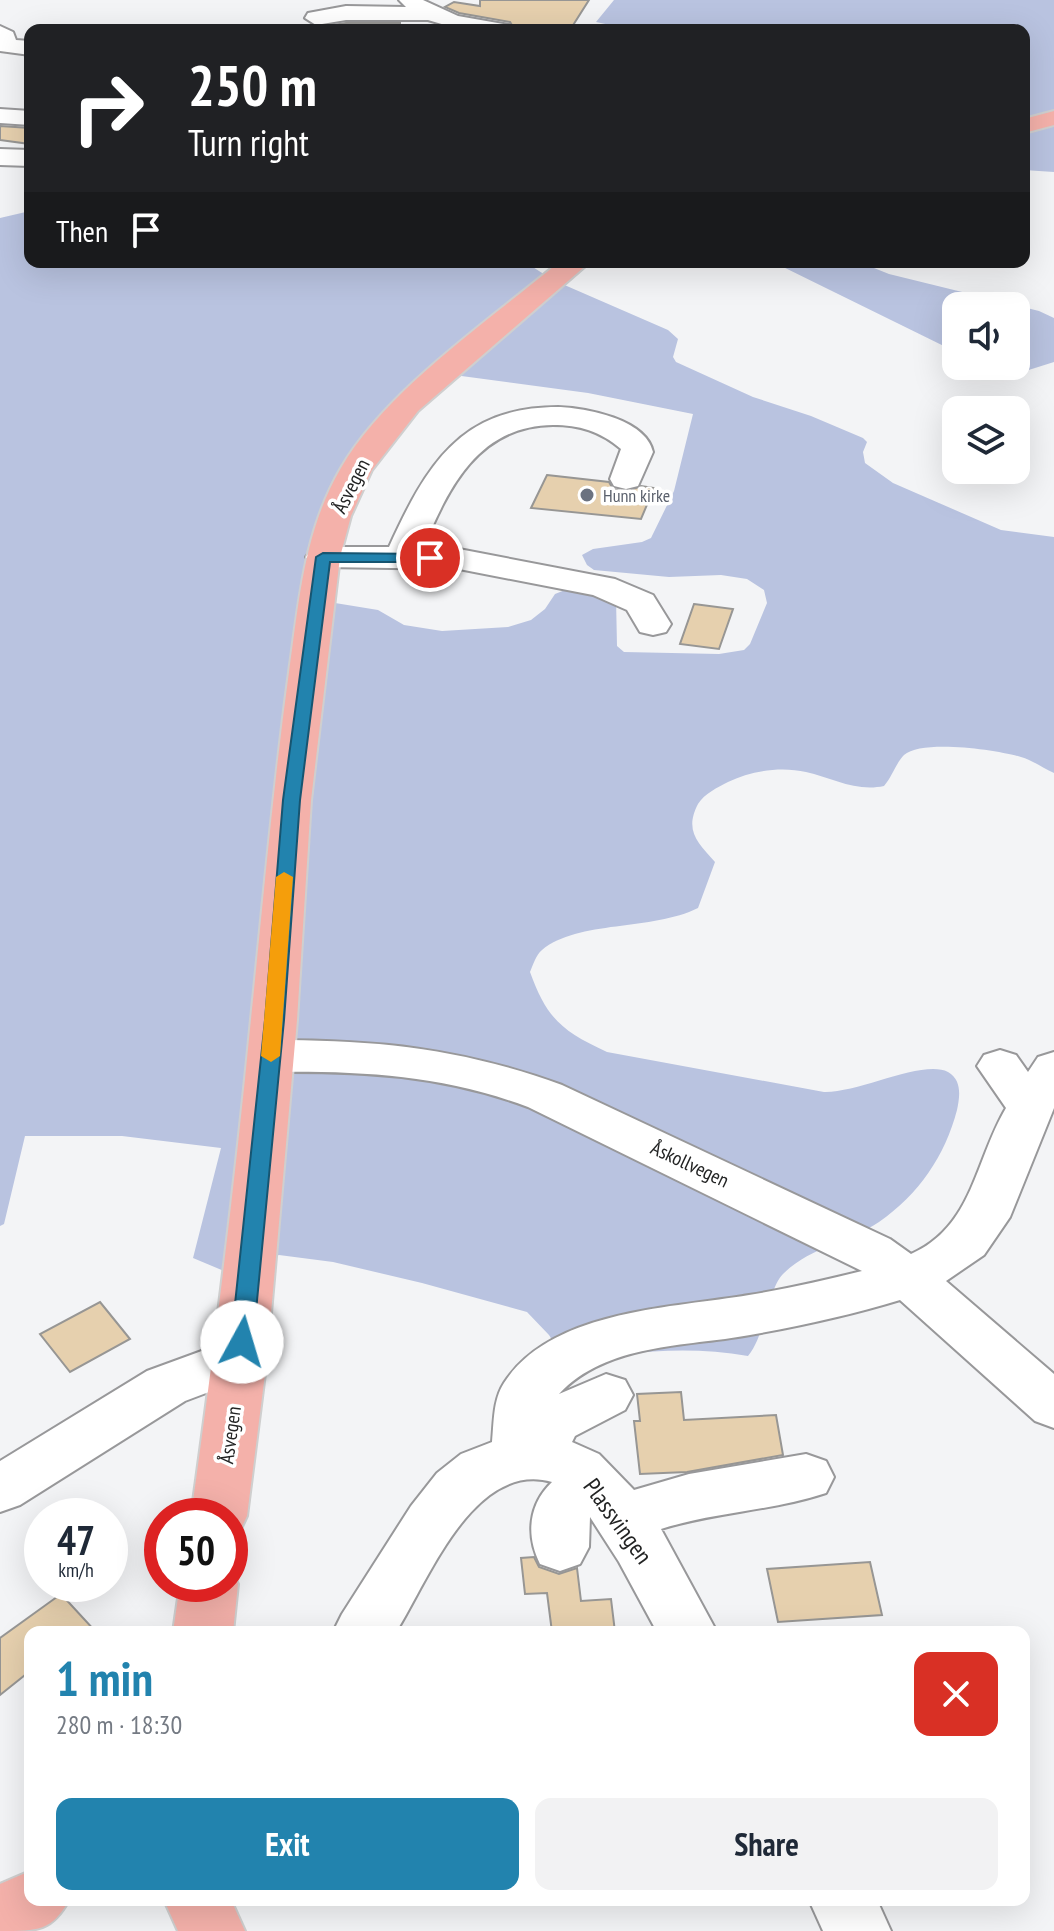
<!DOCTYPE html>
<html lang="en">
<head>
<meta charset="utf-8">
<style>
	:root { --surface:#fff; --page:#f2f2f3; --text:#1f2937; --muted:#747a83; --accent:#2283ae }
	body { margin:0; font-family:"PT Sans Narrow",sans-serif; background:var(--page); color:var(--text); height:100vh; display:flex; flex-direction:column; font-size:30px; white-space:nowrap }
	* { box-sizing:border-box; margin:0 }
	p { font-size:26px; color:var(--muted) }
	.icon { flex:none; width:44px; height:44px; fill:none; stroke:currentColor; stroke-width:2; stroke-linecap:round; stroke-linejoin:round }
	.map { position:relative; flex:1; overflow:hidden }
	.sheet { position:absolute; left:24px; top:1626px; width:1006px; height:280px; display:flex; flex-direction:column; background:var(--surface); border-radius:16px; box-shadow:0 8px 32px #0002 }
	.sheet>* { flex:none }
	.banner { position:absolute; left:24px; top:24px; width:1006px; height:244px; border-radius:16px; box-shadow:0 8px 32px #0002; background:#202124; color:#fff; overflow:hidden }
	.tools { position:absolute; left:942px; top:292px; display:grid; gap:16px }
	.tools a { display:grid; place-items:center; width:88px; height:88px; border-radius:16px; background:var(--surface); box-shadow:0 8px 32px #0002; font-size:40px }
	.speed { position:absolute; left:24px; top:1498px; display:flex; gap:16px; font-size:40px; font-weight:700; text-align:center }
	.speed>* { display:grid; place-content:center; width:104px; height:104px; border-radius:50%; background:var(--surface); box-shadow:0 8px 32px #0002; line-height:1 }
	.speed small { font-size:20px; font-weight:400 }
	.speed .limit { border:12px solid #d22; background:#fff; color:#111 }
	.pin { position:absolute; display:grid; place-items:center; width:68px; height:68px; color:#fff; margin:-34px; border:4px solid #fff; border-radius:50%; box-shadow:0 2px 8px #0007 }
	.me { position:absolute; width:88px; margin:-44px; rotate:6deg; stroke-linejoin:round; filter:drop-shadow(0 0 6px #0008) }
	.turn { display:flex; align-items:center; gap:28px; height:168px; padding:0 32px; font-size:36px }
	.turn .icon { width:104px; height:104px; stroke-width:2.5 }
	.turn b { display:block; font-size:56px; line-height:68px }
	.then { display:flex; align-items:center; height:76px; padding:0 32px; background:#0003; gap:16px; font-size:30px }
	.round { display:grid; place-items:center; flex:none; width:84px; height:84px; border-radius:16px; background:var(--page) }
	.head { display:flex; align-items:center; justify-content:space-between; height:136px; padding:0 32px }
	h1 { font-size:48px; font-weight:800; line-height:60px; color:var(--accent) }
	.primary-button { display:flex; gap:16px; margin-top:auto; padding:16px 32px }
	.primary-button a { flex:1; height:92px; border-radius:16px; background:var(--accent); color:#fff; font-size:32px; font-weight:800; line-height:92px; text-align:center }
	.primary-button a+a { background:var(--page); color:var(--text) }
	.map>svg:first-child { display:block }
	.green { fill:#b9c3e0; fill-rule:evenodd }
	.building { fill:#e6d0ae; stroke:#979694; stroke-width:2 }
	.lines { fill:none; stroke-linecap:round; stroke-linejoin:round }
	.minor-casing { stroke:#98989a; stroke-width:4 }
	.major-casing { stroke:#cfcfcf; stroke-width:4 }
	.minor { fill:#fff; fill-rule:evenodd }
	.major { fill:#f4b1aa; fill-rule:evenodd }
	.route { fill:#2283ae; stroke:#165571; stroke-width:2 }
	.slow { fill:#f59e0b }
	.worship-dot { fill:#6b7280; stroke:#fff; stroke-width:3 }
	.labels { text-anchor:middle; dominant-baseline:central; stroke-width:7; stroke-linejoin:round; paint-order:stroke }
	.far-worship-label { font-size:18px; fill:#5b616d; stroke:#fff; text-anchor:start }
	.street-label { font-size:20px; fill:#232424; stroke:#fff }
	.near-street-label { font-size:24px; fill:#232424; stroke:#fff }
</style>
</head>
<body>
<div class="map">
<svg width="1054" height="1931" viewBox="0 0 1054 1931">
	<rect width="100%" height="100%" fill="#f3f4f6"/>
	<!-- green -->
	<g class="green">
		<path d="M614,0H1054V172L1024,170V30H610V25L596,22Z"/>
		<path d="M30,211V262H525L553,280L668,330L678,339L673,357L676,362L753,397L811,416L863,438L867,442L863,452L865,463L893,483L1001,530L1054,537V773C1043,768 1032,760 1021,757C998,750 922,739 904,755C896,763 892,777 884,786C856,792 832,778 806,772C781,766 750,771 728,782C718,787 704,794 698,804C684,831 698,843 715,862L698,908C652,931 578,920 542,950C536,955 533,965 530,972C547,1019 562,1031 607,1052L824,1092C859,1093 923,1059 948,1072C962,1080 960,1096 957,1110C945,1156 919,1194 879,1222C849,1242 810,1247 783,1274C768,1289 766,1334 748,1356C687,1345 627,1352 566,1362L549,1335L527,1312L422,1283L333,1262L279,1255L224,1271L193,1258L221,1148L122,1136H25L4,1224L0,1226V218ZM439,373L588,393L693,414L674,491L651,538L642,542L593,549L582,555L587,565L594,570L669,577L721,575L747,579L764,590L767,603L750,644L744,650L719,654L624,652L617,646L616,598L575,586L555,594L545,609L531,620L508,627L442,631L404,625L378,610L329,602L355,459Z"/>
		<path d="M773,262H859L889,274L1039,311L1054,318V362L1003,378L981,366H1016V306H956V352Z"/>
	</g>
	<!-- building -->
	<g class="building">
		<path d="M480,0H589L570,30H515L510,22L459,13L445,7L454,2L480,6Z"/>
		<path d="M346,23H400V30L320,27Z"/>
		<path d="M0,126L30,128V144L0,140Z"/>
		<path d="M547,475L609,482L613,489L625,492L641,486L654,488L641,519L531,508Z"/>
		<path d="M694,604L733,609L719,649L680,644Z"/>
		<path d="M100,1302L130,1339L70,1372L40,1334Z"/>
		<path d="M681,1392L684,1420L776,1415L783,1455L687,1472L640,1474L634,1421H640L637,1394Z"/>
		<path d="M534,1557L539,1567L559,1574L577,1568L581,1601L611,1599L615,1632H552L547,1593L525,1594L521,1558Z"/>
		<path d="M870,1562L882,1615L778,1622L767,1569Z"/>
		<path d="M61,1594L96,1632H30V1671L0,1695V1638Z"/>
	</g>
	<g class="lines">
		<defs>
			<g id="minor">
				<path d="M399,0H423L458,16L509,25L512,30H462L428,20H346L316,25L305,18L308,13L346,6L406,7Z"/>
				<path d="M0,26L13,32L16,40L30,41V55L0,51Z"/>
				<path d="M0,109L30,111V125L0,123Z"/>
				<path d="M0,149L30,150V166L0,165Z"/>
				<path d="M558,407C586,408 646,419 653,452L638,486L626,489L614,486L610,479L621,449C600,431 579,425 553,425C478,426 449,487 423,548L459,549L615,579L653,595L671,624L666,632L653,635L640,632L627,610L593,595L459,569L323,567L311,564L306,557L311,550L323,547H389C426,466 460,407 558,407Z"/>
				<path d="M271,1040C378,1040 460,1048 562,1085L890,1239L911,1254C973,1227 975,1160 1006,1108L977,1066L984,1055L1000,1050L1016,1055L1028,1072L1038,1057L1054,1052V1108L1010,1217L984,1255L946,1281L1054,1374V1428L1035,1421L900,1300C851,1315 800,1326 750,1335C685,1347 607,1343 559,1394L606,1374L625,1380L633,1395L625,1410L575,1436L572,1442L599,1454L634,1490L689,1474L806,1454L826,1461L834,1477L826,1493C772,1511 715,1512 661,1529L717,1632H657L619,1562L590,1517L589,1547L580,1564L560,1571L540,1564C526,1536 528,1505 552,1482C474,1460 429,1579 396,1632H333L342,1614L411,1506L437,1473L461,1454L492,1442C494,1422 493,1400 504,1383C551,1310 672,1308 749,1295C787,1289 825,1280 862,1271L528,1107C441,1075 363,1071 271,1072L255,1067L248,1056L255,1045Z"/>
				<path d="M240,1337L259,1343L267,1358L259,1373L185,1401L20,1505L0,1512V1461L147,1371Z"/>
				<path d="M809,1900H877L891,1931H823Z"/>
			</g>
			<g id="major">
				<path d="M1054,111V125L1024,133V119Z"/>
				<path d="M559,262H590L418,411L372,470L351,516L340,557L311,800L297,1020L267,1358L247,1516L239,1533L230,1536V1516H191C214,1351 235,1185 251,1019C263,903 273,788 289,672C299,602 304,531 341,468C386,390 490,320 559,262Z"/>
				<path d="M230,1567L238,1584L233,1632H173L180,1584H230Z"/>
				<path d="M30,1871V1900H69C52,1931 38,1931 0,1931V1884Z"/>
				<path d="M164,1900H231L245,1931H178Z"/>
			</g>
		</defs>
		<!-- minor casing -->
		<use href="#minor" class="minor-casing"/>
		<!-- major casing -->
		<use href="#major" class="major-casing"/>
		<!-- minor -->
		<use href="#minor" class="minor"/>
		<!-- major -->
		<use href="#major" class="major"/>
	</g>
	<!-- route -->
	<path class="route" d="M323,553L430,554L438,558L430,562H330L300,800L284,1020L253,1342L250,1348L242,1350L234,1348L231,1342L265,1020L283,800L316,557Z"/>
	<!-- slow -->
	<path class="slow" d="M284,872L293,877L280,1056L271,1062L261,1056L276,877Z"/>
	<!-- markers -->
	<circle class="worship-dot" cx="587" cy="495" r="8"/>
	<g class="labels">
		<!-- far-worship labels -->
		<g class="far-worship-label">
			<text x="603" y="495">Hunn kirke</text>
		</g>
		<!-- street labels -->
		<g class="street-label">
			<text transform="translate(351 486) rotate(-63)">Åsvegen</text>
			<text transform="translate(690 1164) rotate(25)">Åskollvegen</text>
			<text transform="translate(230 1435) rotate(-82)">Åsvegen</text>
		</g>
		<!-- near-street labels -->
		<g class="near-street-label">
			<text transform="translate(618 1521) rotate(54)">Plassvingen</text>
		</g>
	</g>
</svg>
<div class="tools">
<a><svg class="icon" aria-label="sound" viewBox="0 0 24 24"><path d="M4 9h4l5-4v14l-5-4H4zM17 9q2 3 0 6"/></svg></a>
<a><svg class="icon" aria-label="layers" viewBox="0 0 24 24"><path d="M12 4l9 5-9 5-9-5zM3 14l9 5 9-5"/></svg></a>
</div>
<div class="speed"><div>47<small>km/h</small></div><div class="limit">50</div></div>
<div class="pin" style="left:430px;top:558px;background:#d93025"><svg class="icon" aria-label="arrive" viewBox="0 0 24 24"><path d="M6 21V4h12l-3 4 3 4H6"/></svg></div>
<svg class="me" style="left:242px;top:1342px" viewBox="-20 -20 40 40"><circle r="19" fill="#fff"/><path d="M0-13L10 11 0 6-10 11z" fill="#2283ae"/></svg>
<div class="banner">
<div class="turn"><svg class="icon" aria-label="right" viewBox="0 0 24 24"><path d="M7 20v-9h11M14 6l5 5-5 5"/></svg><div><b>250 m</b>Turn right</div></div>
<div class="then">Then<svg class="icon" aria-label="arrive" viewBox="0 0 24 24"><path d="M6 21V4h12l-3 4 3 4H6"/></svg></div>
</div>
<section class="sheet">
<div class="head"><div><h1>1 min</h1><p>280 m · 18:30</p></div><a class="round" style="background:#d93025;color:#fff"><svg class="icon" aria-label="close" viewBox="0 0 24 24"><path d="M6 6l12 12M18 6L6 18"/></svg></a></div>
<div class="primary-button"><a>Exit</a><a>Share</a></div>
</section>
</div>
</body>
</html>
